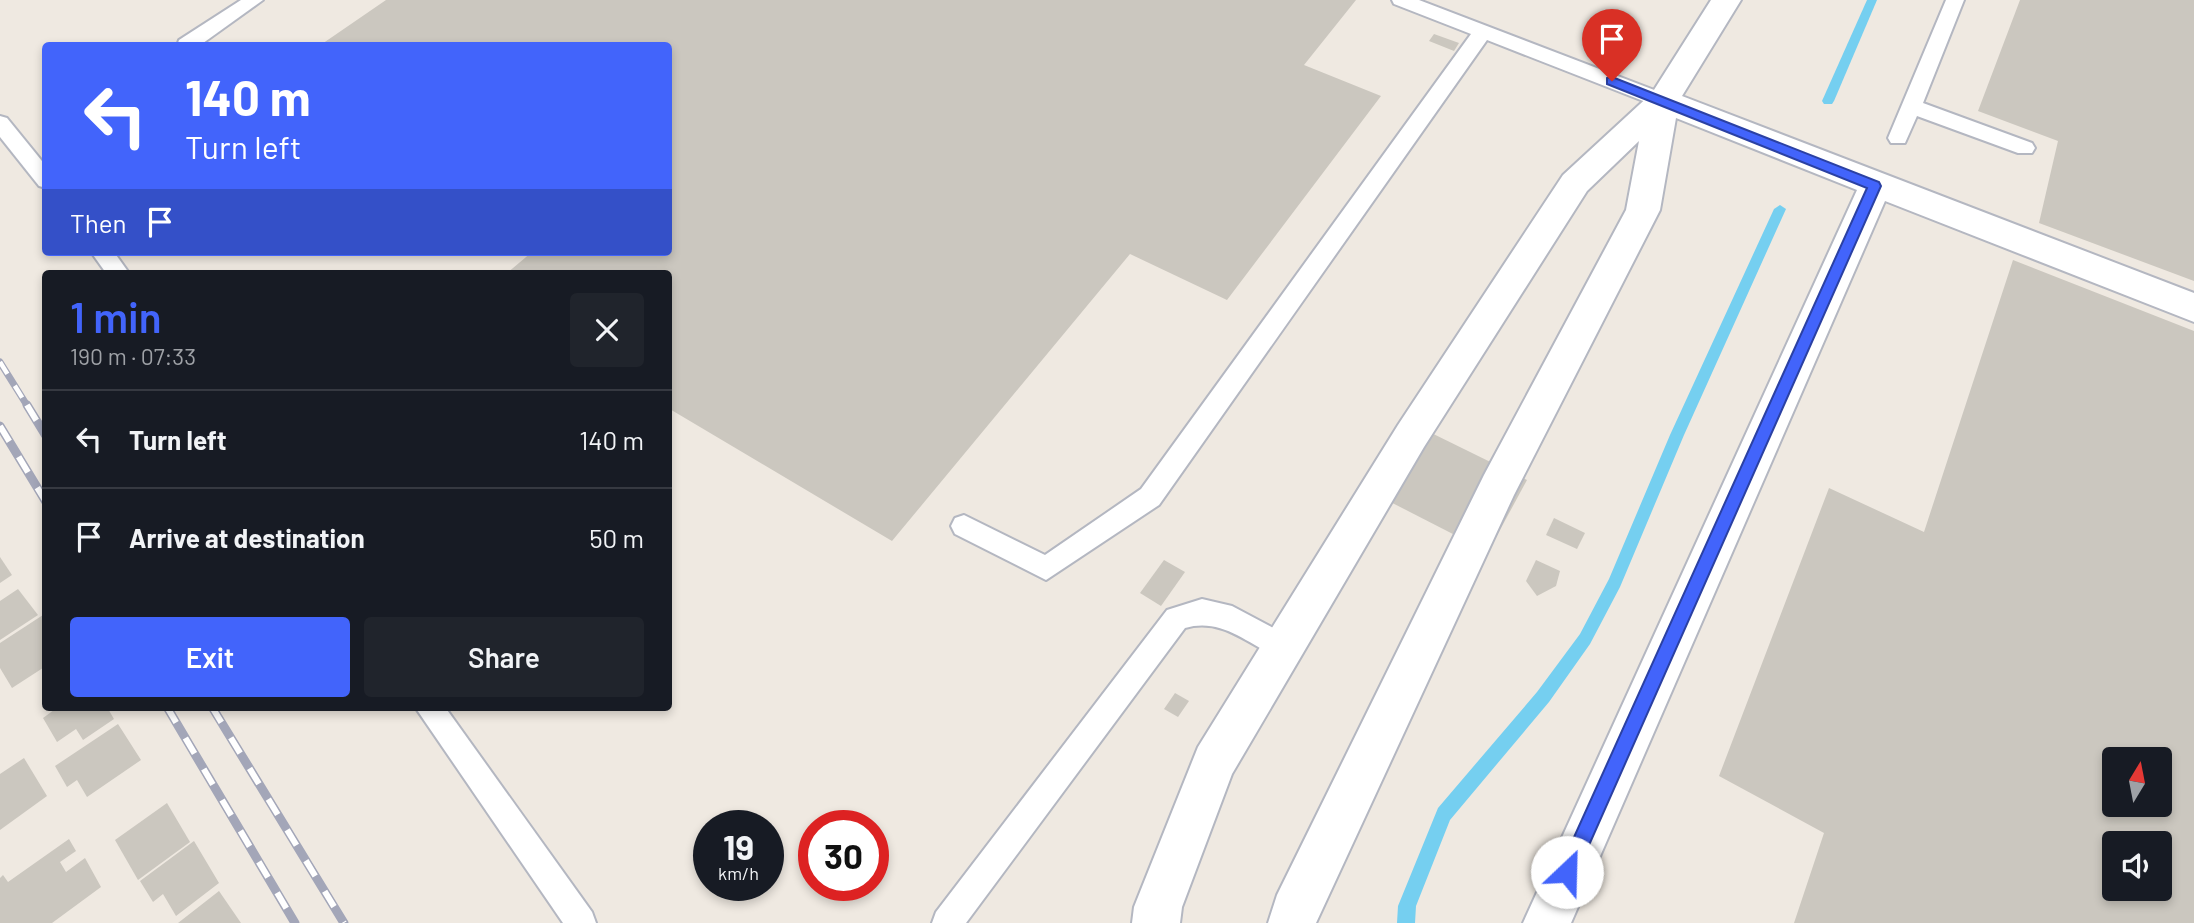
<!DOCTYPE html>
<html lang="en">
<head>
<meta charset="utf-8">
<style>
	:root { --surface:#171b24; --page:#20242c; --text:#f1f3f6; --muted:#9ea1a6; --line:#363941; --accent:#4264fb }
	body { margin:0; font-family:Barlow,sans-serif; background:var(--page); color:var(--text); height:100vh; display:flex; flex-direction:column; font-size:26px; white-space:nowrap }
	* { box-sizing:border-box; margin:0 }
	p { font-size:23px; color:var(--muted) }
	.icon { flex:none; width:38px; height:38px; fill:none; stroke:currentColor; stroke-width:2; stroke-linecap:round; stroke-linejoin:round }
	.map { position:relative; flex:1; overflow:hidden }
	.side { position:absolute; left:42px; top:270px; width:630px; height:441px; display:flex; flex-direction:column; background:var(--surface); border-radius:7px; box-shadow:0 4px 10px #0003 }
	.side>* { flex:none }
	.hud { position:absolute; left:42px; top:42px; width:630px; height:214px; border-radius:7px; box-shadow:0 4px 10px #0003; background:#4264fb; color:#fff; overflow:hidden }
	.needle { width:46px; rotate:10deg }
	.controls { position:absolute; left:2102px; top:747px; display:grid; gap:14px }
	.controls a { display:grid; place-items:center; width:70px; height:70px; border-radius:7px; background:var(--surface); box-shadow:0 4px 10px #0003; font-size:35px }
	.speed { position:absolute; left:693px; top:810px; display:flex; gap:14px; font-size:35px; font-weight:700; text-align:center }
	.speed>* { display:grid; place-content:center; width:91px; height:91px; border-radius:50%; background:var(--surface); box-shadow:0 4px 10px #0003; line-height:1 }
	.speed small { font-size:18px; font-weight:400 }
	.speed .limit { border:10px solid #d22; background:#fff; color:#111 }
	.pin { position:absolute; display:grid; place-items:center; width:60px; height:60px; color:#fff; margin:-72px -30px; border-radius:50% 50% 50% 0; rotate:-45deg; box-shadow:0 0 7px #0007 }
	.pin .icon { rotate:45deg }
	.me { position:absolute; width:77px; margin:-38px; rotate:24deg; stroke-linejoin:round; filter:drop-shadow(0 0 5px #0008) }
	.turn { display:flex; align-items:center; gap:24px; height:147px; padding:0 28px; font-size:32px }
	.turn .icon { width:91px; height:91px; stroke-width:2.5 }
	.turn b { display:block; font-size:49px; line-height:60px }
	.then { display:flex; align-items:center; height:66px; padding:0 28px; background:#0003; gap:14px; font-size:26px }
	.round { display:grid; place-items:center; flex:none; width:74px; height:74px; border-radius:7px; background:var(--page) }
	.summary { display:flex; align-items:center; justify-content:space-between; height:119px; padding:0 28px }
	h1 { font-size:42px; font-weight:600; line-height:52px; color:var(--accent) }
	.primary-button { display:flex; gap:14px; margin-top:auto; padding:14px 28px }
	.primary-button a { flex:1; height:80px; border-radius:7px; background:var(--accent); color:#fff; font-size:28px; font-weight:600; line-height:80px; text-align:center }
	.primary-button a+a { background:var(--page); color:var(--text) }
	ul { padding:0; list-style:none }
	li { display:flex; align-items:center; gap:21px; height:98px; padding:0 28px; border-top:2px solid var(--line) }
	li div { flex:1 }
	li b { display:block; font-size:26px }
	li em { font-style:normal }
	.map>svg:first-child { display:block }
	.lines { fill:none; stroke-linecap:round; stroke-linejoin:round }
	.stream { fill:#75cff0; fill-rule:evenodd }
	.building { fill:#cbc7bf; fill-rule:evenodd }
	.lane-casing { stroke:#b4b7c1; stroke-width:4 }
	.street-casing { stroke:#b4b7c1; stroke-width:4 }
	.lane { fill:#fff; fill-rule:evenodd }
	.street { fill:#fff; fill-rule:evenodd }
	.rail-far1-casing { stroke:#a3a6b8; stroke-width:7 }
	.rail-casing { stroke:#a3a6b8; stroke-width:9 }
	.rail-far1 { stroke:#fff; stroke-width:4.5; stroke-dasharray:14; stroke-linecap:butt }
	.rail { stroke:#fff; stroke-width:6; stroke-dasharray:18; stroke-linecap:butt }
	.route { fill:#4264fb; stroke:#2b41a3; stroke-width:2 }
</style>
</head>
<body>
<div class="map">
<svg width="2194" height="923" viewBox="0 0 2194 923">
	<rect width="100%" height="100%" fill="#efe9e1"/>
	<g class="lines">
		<!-- stream -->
		<g class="stream">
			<path d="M1867,0H1877L1834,101L1832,104H1824L1822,101Z"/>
			<path d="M1780,205L1786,209L1684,435L1620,587L1590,644L1549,702L1450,820L1416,906L1415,923H1397L1398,906L1438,808L1537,692L1580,634L1609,579L1670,435L1774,209Z"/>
		</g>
	</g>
	<!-- building -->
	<g class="building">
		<path d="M386,0H1356L1304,65L1381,96L1227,300L1130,254L892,541L668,408V273H507L532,252H668V46H319Z"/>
		<path d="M2020,0H2194V281L2039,223L2058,141L1978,111Z"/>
		<path d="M1434,34L1459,43L1454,51L1429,41Z"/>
		<path d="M2013,260L2194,331V923H1794L1824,833L1719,776L1829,488L1924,532ZM2114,760H2160V805H2114ZM2114,844H2160V889H2114Z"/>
		<path d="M1409,422L1527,480L1488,552L1367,490Z"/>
		<path d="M1554,518L1585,533L1577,549L1546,535Z"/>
		<path d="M0,557L12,575L0,583Z"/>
		<path d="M1164,560L1185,572L1161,606L1140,593Z"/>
		<path d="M1536,560L1560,571L1556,586L1537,596L1526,581Z"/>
		<path d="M18,589L38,615L0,640V601Z"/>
		<path d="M43,615L46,666L12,688L0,668V643Z"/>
		<path d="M1175,693L1189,701L1178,717L1164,709Z"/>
		<path d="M58,707H107L114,719L83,740L76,729L57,742L43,718Z"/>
		<path d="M118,724L141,760L87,797L77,780L67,787L55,766Z"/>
		<path d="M24,758L47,796L0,830V774Z"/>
		<path d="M167,803L190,842L138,880L115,840Z"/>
		<path d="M69,839L76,851L60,862L66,872L85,858L101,887L52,923H0V878L3,875L8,882Z"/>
		<path d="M194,841L219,883L176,916L163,894L153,902L140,881Z"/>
		<path d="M219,891L241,923H178Z"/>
	</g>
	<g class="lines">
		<defs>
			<g id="lane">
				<path d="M241,0H263L199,46H177L179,40Z"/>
				<path d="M1392,0H1419L1670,96L1673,101L1670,106H1656L1487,40L1159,505L1046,580L955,534L951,526L955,518L964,515L1045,555L1141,489L1471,34L1394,4Z"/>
				<path d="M1946,0H1964L1923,103L2032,143L2035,148L2032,153H2018L1917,116L1905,143H1891L1888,138Z"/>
				<path d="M0,116L7,118L46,166V188L39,186L0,137Z"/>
				<path d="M91,252H114L129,273H106Z"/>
				<path d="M1202,599L1232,606L1292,638L1296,647L1292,656L1283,659L1274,656C1244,640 1219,618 1185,628L966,923H932L936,912L1167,610Z"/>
				<path d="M415,707H445L592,912L596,923H563Z"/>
			</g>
			<path id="street" d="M1711,0H1741L1682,96L2194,293V322L1885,201L1571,923H1523L1857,190L1676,118L1660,210L1514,495L1316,923H1268L1277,895L1484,475L1626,210L1639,141L1587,191L1424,447L1232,774L1182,907L1180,923H1132L1134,907L1198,747L1398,425L1563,175L1652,93Z"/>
		</defs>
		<!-- lane casing -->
		<use href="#lane" class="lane-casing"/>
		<!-- street casing -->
		<use href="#street" class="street-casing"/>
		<!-- lane -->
		<use href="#lane" class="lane"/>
		<!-- street -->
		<use href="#street" class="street"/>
		<defs>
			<path id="rail-far1" d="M0,362L28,407"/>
			<g id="rail">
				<path d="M27,405L46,436"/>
				<path d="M0,426L46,502"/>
				<path d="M167,707L295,923"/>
				<path d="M212,707L344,923"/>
			</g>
		</defs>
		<!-- rail-far1 casing -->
		<use href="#rail-far1" class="rail-far1-casing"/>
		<!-- rail casing -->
		<use href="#rail" class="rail-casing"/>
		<!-- rail-far1 -->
		<use href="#rail-far1" class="rail-far1"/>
		<!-- rail -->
		<use href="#rail" class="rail"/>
	</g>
	<!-- route -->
	<path class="route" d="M1612,77L1879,182L1881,186L1574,879L1567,882L1561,879L1558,872L1561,866L1867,188L1607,84V78Z"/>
</svg>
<div class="controls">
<a><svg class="needle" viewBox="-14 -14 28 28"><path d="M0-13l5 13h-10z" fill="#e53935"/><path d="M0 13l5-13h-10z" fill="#9ea1a6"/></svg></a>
<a><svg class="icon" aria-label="sound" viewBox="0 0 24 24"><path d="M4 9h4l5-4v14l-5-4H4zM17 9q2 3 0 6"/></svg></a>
</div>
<div class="speed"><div>19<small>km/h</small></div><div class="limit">30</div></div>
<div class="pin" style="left:1612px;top:81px;background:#d93025"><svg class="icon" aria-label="arrive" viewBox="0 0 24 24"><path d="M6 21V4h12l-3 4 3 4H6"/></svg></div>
<svg class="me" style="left:1567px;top:872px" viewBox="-20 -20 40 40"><circle r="19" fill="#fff"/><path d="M0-13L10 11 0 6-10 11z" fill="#4264fb"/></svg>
<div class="hud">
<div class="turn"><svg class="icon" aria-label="left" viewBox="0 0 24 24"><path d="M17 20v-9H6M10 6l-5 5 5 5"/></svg><div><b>140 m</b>Turn left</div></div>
<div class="then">Then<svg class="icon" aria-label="arrive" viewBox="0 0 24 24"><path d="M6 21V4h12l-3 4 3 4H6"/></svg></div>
</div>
<section class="side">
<div class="summary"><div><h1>1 min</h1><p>190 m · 07:33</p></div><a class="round"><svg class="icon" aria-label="close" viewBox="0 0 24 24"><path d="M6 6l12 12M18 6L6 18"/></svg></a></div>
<ul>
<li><svg class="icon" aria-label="left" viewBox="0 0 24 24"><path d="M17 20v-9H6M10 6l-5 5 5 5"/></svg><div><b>Turn left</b></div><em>140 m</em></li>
<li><svg class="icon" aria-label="arrive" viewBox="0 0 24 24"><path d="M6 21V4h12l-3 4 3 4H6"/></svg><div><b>Arrive at destination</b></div><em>50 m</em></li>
</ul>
<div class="primary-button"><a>Exit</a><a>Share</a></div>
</section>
</div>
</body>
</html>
